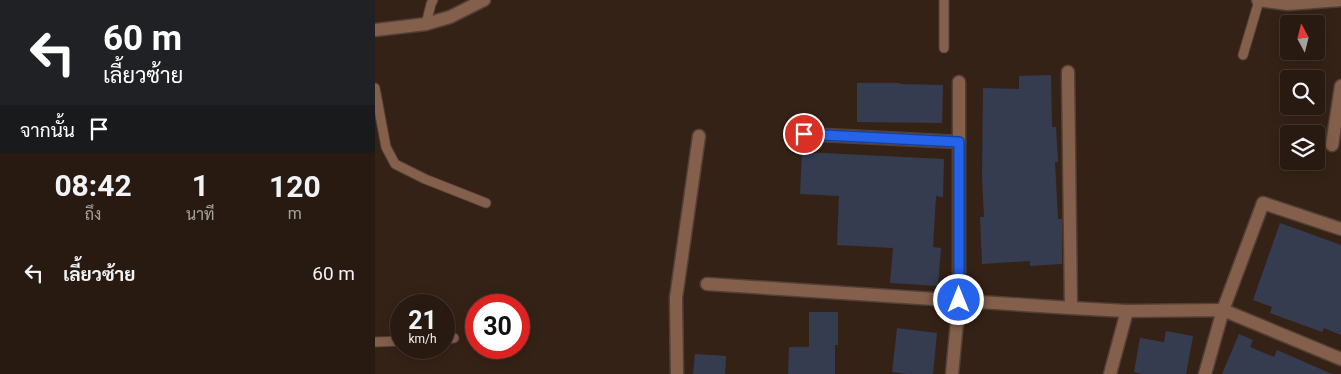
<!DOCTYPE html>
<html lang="th">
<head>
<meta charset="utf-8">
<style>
	:root { --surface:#281a11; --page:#30231a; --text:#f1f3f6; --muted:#a5a19f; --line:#443831 }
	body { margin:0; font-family:Roboto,Sarabun,sans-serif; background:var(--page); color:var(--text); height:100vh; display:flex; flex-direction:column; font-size:19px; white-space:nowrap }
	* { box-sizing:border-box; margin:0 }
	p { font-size:16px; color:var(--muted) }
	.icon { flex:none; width:28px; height:28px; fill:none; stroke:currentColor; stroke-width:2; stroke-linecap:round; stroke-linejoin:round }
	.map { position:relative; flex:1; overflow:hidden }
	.details { display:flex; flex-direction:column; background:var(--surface); width:375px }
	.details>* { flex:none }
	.top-card { background:#202124; color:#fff; overflow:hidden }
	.needle { width:32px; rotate:353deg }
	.fabs { position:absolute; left:905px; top:15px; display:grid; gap:10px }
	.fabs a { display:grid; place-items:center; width:45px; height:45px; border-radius:5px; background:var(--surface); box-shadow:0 2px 12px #0003,0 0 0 1px var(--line); font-size:25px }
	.speed { position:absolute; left:15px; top:294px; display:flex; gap:10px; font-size:25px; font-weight:700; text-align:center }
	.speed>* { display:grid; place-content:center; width:65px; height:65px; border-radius:50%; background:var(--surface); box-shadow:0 2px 12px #0003,0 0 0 1px var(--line); line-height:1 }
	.speed small { font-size:12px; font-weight:400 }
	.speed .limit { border:8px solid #d22; background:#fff; color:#111 }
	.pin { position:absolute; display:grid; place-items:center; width:42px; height:42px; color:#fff; margin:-21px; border:2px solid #fff; border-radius:50%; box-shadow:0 1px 5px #0007 }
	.me { position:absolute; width:55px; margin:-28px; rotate:0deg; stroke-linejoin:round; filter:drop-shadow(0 0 4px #0008) }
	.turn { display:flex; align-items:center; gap:18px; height:105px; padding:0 20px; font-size:22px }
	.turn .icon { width:65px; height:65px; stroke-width:2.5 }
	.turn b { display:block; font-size:35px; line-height:42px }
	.then { display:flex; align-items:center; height:48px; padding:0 20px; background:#0003; gap:10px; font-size:19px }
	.eta { display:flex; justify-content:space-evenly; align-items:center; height:85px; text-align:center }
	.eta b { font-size:30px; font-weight:700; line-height:35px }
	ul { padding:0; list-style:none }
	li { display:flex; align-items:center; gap:15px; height:70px; padding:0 20px }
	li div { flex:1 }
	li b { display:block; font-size:19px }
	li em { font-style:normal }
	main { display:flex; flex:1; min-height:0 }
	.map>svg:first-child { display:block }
	.building { fill:#353c50 }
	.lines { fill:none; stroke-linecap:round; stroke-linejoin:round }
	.service-casing { stroke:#524035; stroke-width:11 }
	.minor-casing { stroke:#524035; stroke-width:15 }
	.service { stroke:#84604c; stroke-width:9 }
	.minor { stroke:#84604c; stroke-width:12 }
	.route-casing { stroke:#184099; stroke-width:12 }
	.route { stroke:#2563eb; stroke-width:9 }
</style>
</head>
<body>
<main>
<section class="details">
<div class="top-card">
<div class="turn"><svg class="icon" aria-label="left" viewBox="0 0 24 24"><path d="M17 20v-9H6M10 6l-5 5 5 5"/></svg><div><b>60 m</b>เลี้ยวซ้าย</div></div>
<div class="then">จากนั้น<svg class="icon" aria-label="arrive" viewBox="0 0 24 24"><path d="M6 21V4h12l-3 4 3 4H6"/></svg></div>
</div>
<div class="eta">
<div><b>08:42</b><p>ถึง</p></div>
<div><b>1</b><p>นาที</p></div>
<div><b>120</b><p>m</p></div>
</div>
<ul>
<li><svg class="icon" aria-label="left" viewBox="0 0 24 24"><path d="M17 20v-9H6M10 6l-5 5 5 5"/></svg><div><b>เลี้ยวซ้าย</b></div><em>60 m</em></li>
</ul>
</section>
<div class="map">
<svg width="966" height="374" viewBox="0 0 966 374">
	<rect width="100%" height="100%" fill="#352217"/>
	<!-- building -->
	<g class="building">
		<path d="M676,75L677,127H681L683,162H680L683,219H687V264L655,266V261L607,264L605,217H609L607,176L608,88L644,89V76Z"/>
		<path d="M482,83H525V84L568,85L567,123L482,122Z"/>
		<path d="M427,152L569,159L568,197L561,196L558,247L566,248L563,286L515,283L518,248L462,245L464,196L425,194Z"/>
		<path d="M905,223L966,245V335L949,328L947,332L895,313L897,307L878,300Z"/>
		<path d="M434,312H463V345H460V374H413L414,347H434Z"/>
		<path d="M522,328L562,333L558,374H532L517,372Z"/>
		<path d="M791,331L818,336L811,374H768L759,372L765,338L789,342Z"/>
		<path d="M864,334L878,340L875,347L899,357L902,350L957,374H847Z"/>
		<path d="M320,354L351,356L350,374H318Z"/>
	</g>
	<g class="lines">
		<defs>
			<g id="service">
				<path d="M569,0V48"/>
				<path d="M51,24L56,4L58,0"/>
				<path d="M868,55L884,1"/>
				<path d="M0,88L11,147L20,164L50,179L111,203"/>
				<path d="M69,339L79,338"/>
				<path d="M0,342L26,341"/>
			</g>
			<g id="minor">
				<path d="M883,0L913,4L966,0"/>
				<path d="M0,30L51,24L75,17L109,0"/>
				<path d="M693,72L696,308"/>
				<path d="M429,134L584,142"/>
				<path d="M957,145L966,86"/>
				<path d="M332,284L696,308L752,311L848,310L966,359"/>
				<path d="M302,374L301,298L324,136"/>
				<path d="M577,374L584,301V82"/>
				<path d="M735,374L752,311"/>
				<path d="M830,374L848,310L888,203L966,229"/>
			</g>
		</defs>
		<!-- service casing -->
		<use href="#service" class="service-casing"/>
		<!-- minor casing -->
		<use href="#minor" class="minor-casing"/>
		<!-- service -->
		<use href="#service" class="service"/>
		<!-- minor -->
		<use href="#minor" class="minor"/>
	</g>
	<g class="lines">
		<defs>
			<path id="route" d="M429,134L584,142V300"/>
		</defs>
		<!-- route casing -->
		<use href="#route" class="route-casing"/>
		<!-- route -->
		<use href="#route" class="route"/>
	</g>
</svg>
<div class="fabs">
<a><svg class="needle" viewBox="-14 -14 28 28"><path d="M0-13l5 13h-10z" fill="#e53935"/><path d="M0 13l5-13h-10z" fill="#a5a19f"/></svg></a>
<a><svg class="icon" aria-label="search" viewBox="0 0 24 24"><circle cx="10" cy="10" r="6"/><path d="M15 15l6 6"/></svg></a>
<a><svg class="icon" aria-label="layers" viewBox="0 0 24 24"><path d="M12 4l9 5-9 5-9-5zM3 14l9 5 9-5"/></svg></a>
</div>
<div class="speed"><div>21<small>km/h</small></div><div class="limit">30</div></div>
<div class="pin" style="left:429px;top:134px;background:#d93025"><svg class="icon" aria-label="arrive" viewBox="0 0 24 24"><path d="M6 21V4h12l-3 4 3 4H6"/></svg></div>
<svg class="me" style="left:584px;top:300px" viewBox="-20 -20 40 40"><circle r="17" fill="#2563eb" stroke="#fff" stroke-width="3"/><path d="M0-11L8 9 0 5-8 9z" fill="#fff"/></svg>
</div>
</main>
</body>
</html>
